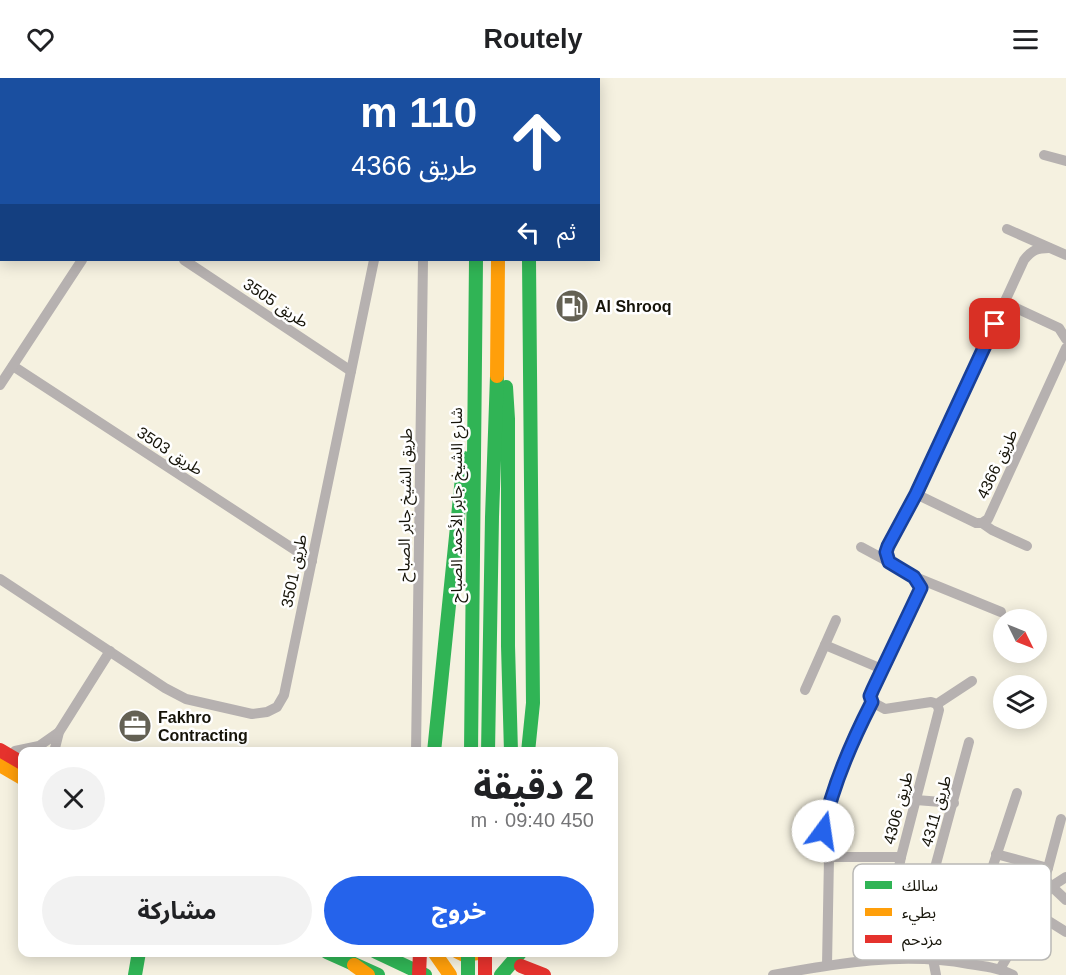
<!DOCTYPE html>
<html lang="ar">
<head>
<meta charset="utf-8">
<style>
	:root { --surface:#fff; --page:#f2f2f2; --text:#202124; --muted:#757577; --accent:#2563eb }
	body { margin:0; font-family:Helvetica,"Noto Sans Arabic",sans-serif; background:var(--page); color:var(--text); direction:rtl; height:100vh; display:flex; flex-direction:column; font-size:22px; white-space:nowrap }
	* { box-sizing:border-box; margin:0 }
	p { font-size:20px; color:var(--muted) }
	.icon { flex:none; width:33px; height:33px; fill:none; stroke:currentColor; stroke-width:2; stroke-linecap:round; stroke-linejoin:round }
	.map { position:relative; flex:1; overflow:hidden; direction:ltr }
	.sheet { position:absolute; left:18px; top:669px; width:600px; height:210px; display:flex; flex-direction:column; background:var(--surface); border-radius:12px; box-shadow:0 3px 15px #0003; direction:rtl }
	.sheet>* { flex:none }
	.top-card { position:absolute; left:0px; top:0px; width:600px; height:183px; box-shadow:0 3px 15px #0003; direction:rtl; background:#1a4fa0; color:#fff; overflow:hidden }
	.needle { width:39px; rotate:133deg }
	.controls { position:absolute; left:993px; top:531px; display:grid; gap:12px }
	.controls a { display:grid; place-items:center; width:54px; height:54px; border-radius:50%; background:var(--surface); box-shadow:0 3px 15px #0003; font-size:30px }
	.pin { position:absolute; display:grid; place-items:center; width:51px; height:51px; color:#fff; margin:-26px; border-radius:12px; box-shadow:0 3px 9px #0006 }
	.me { position:absolute; width:66px; margin:-33px; rotate:14deg; stroke-linejoin:round; filter:drop-shadow(0 0 4px #0008) }
	.turn { display:flex; align-items:center; gap:21px; height:126px; padding:0 24px; font-size:27px }
	.turn .icon { width:78px; height:78px; stroke-width:2.5 }
	.turn b { display:block; font-size:42px; line-height:51px }
	.then { display:flex; align-items:center; height:57px; padding:0 24px; background:#0003; gap:12px; font-size:22px }
	.round { display:grid; place-items:center; flex:none; width:63px; height:63px; border-radius:32px; background:var(--page) }
	.summary { display:flex; align-items:center; justify-content:space-between; height:102px; padding:0 24px }
	h1 { font-size:36px; font-weight:700; line-height:45px }
	.primary-button { display:flex; gap:12px; margin-top:auto; padding:12px 24px }
	.primary-button a { flex:1; height:69px; border-radius:36px; background:var(--accent); color:#fff; font-size:24px; font-weight:700; line-height:69px; text-align:center }
	.primary-button a+a { background:var(--page); color:var(--text) }
	header { display:flex; justify-content:space-between; align-items:center; height:78px; padding:0 24px; background:var(--surface); font-size:27px; font-weight:700 }
	.map>svg:first-child { display:block }
	.lines { fill:none; stroke-linecap:round; stroke-linejoin:round }
	.street { stroke:#b6b1b0; stroke-width:10 }
	.fast { stroke:#30b455; stroke-width:14 }
	.slow { stroke:#ff9f0a; stroke-width:14 }
	.jam { stroke:#e5322d; stroke-width:14 }
	.fast-bridge { stroke:#30b455; stroke-width:14 }
	.route-casing { stroke:#184099; stroke-width:15 }
	.route { stroke:#2563eb; stroke-width:10 }
	.labels { text-anchor:middle; dominant-baseline:central; stroke-width:5; stroke-linejoin:round; paint-order:stroke }
	.street-label { font-size:16px; fill:#161409; stroke:#fff }
	.poi-label { font-size:16px; font-weight:bold; fill:#161409; stroke:#fff; text-anchor:start }
	.key { fill:#fff; stroke:#b9b8b5; stroke-width:1.5 }
	.key-label { font-size:16px; fill:#161409 }
</style>
</head>
<body>
<header><svg class="icon" aria-label="menu" viewBox="0 0 24 24"><path d="M4 6h16M4 12h16M4 18h16"/></svg>Routely<svg class="icon" aria-label="heart" viewBox="0 0 24 24"><path d="M12 20l-8-8c-3-5 5-10 8-4 3-6 11-1 8 4z"/></svg></header>
<div class="map">
<svg width="1066" height="897" viewBox="0 0 1066 897">
	<rect width="100%" height="100%" fill="#f5f1e0"/>
	<g class="lines">
		<!-- street -->
		<g class="street">
			<path d="M242,0L244,2"/>
			<path d="M200,2L201,0"/>
			<path d="M428,2V0"/>
			<path d="M1044,77L1066,83"/>
			<path d="M1007,151L1066,177"/>
			<path d="M184,182L351,293"/>
			<path d="M1005,225L1059,250L1066,261"/>
			<path d="M13,288L312,483"/>
			<path d="M0,307L82,182"/>
			<path d="M916,416L976,445H982L988,441L1066,270"/>
			<path d="M982,445L992,452L1027,468"/>
			<path d="M861,469L889,484"/>
			<path d="M915,499L1001,534"/>
			<path d="M0,501L165,610L186,621L252,636L267,634L277,629L284,617L374,182"/>
			<path d="M825,567L882,591"/>
			<path d="M972,603L937,626L931,624L885,631L872,624L870,618L873,611L921,510L914,499L889,484L886,474L916,416L1024,182C1032,172 1037,170 1049,170"/>
			<path d="M805,612L836,542"/>
			<path d="M15,673L39,668L59,654"/>
			<path d="M54,674L59,654L110,573"/>
			<path d="M416,674L423,182"/>
			<path d="M916,722L954,725"/>
			<path d="M996,776L1048,790"/>
			<path d="M829,779H901"/>
			<path d="M1047,804L1066,822"/>
			<path d="M986,807L1038,824L1052,808L1066,799"/>
			<path d="M1034,834L1066,854"/>
			<path d="M889,880L893,818L901,779L939,632L937,626"/>
			<path d="M925,880L922,850L923,834L969,664"/>
			<path d="M933,881L936,897"/>
			<path d="M946,882C953,859 967,856 977,836L1017,715"/>
			<path d="M827,887L829,779C825,770 822,762 823,752C827,713 854,659 872,624"/>
			<path d="M1000,891L1034,834L1048,790L1061,741"/>
			<path d="M773,897C838,885 903,874 969,886C984,888 999,890 1013,897"/>
		</g>
		<!-- fast -->
		<g class="fast">
			<path d="M506,309L508,341V568L511,674"/>
			<path d="M434,674L464,380"/>
			<path d="M471,674L476,182"/>
			<path d="M488,674L492,439L497,298"/>
			<path d="M528,674L533,625L529,182"/>
			<path d="M327,874L378,897"/>
			<path d="M376,874L425,897"/>
			<path d="M135,897L139,874"/>
			<path d="M501,897L520,875"/>
		</g>
		<!-- slow -->
		<g class="slow">
			<path d="M461,0V2"/>
			<path d="M479,0V2"/>
			<path d="M529,0V2"/>
			<path d="M497,298L498,182"/>
			<path d="M0,687L22,700"/>
			<path d="M434,874L450,897"/>
			<path d="M458,874L464,877L485,874"/>
			<path d="M354,887L368,897"/>
		</g>
		<!-- jam -->
		<g class="jam">
			<path d="M503,0V2"/>
			<path d="M0,672L22,685"/>
			<path d="M485,874V897"/>
			<path d="M521,888L544,897"/>
			<path d="M419,897L420,874"/>
		</g>
		<!-- fast-bridge -->
		<path class="fast-bridge" d="M468,874V897"/>
	</g>
	<g class="lines">
		<defs>
			<path id="route" d="M823,753C832,708 851,665 872,624L870,618L873,611L921,510L914,499L889,484L886,474L888,468L916,416L995,246"/>
		</defs>
		<!-- route casing -->
		<use href="#route" class="route-casing"/>
		<!-- route -->
		<use href="#route" class="route"/>
	</g>
	<!-- icons -->
	<defs>
		<symbol id="fuel-disc" viewBox="-11 -11 22 22"><circle r="9.5" fill="#646154" stroke="#fff"/><path d="M-5.5-6h7V0h2V4h1.3V-2.5L3-4.5l.8-.8L6-3V5H2.5V1h-1V6h-7ZM-4.2-4.7v3.2H.2V-4.7Z" fill="#fff"/></symbol>
		<symbol id="office-disc" viewBox="-11 -11 22 22"><circle r="9.5" fill="#646154" stroke="#fff"/><path d="M-6-3h4V-5.5h4V-3h4V5H-6ZM-1-4.5V-3h2v-1.5ZM-6 0V1H6V0Z" fill="#fff"/></symbol>
	</defs>
	<g fill-rule="evenodd">
		<use href="#fuel-disc" x="553" y="209" width="38" height="38"/>
		<use href="#office-disc" x="116" y="629" width="38" height="38"/>
	</g>
	<g class="labels">
		<!-- street labels -->
		<g class="street-label">
			<text transform="translate(276 225) rotate(34)">طريق 3505</text>
			<text transform="translate(170 373) rotate(33)">طريق 3503</text>
			<text transform="translate(997 386) rotate(-65)">طريق 4366</text>
			<text transform="translate(405 427) rotate(-89)">طريق الشيخ جابر الصباح</text>
			<text transform="translate(456 427) rotate(-90)">شارع الشيخ جابر الأحمد الصباح</text>
			<text transform="translate(294 493) rotate(-78)">طريق 3501</text>
			<text transform="translate(898 730) rotate(-75)">طريق 4306</text>
			<text transform="translate(936 733) rotate(-74)">طريق 4311</text>
		</g>
		<!-- poi labels -->
		<g class="poi-label">
			<text x="595" y="228">Al Shrooq</text>
			<text x="158" y="639">Fakhro<tspan x="158" dy="18">Contracting</tspan></text>
		</g>
	</g>
	<!-- legend -->
	<rect x="853" y="786" width="198" height="96" rx="9" class="key"/>
	<rect x="865" y="803" width="27" height="8" fill="#30b455"/>
	<rect x="865" y="830" width="27" height="8" fill="#ff9f0a"/>
	<rect x="865" y="857" width="27" height="8" fill="#e5322d"/>
	<g class="key-label">
		<text x="902" y="813">سالك</text>
		<text x="902" y="840">بطيء</text>
		<text x="902" y="867">مزدحم</text>
	</g>
</svg>
<div class="controls">
<a><svg class="needle" viewBox="-14 -14 28 28"><path d="M0-13l5 13h-10z" fill="#e53935"/><path d="M0 13l5-13h-10z" fill="#757577"/></svg></a>
<a><svg class="icon" aria-label="layers" viewBox="0 0 24 24"><path d="M12 4l9 5-9 5-9-5zM3 14l9 5 9-5"/></svg></a>
</div>
<div class="pin" style="left:995px;top:246px;background:#d93025"><svg class="icon" aria-label="arrive" viewBox="0 0 24 24"><path d="M6 21V4h12l-3 4 3 4H6"/></svg></div>
<svg class="me" style="left:823px;top:753px" viewBox="-20 -20 40 40"><circle r="19" fill="#fff"/><path d="M0-13L10 11 0 6-10 11z" fill="#2563eb"/></svg>
<div class="top-card">
<div class="turn"><svg class="icon" aria-label="ahead" viewBox="0 0 24 24"><path d="M12 20V5M6 11l6-6 6 6"/></svg><div><b>110 m</b>طريق 4366</div></div>
<div class="then">ثم<svg class="icon" aria-label="left" viewBox="0 0 24 24"><path d="M17 20v-9H6M10 6l-5 5 5 5"/></svg></div>
</div>
<section class="sheet">
<div class="summary"><div><h1>2 دقيقة</h1><p>450 m · 09:40</p></div><a class="round"><svg class="icon" aria-label="close" viewBox="0 0 24 24"><path d="M6 6l12 12M18 6L6 18"/></svg></a></div>
<div class="primary-button"><a>خروج</a><a>مشاركة</a></div>
</section>
</div>
</body>
</html>
